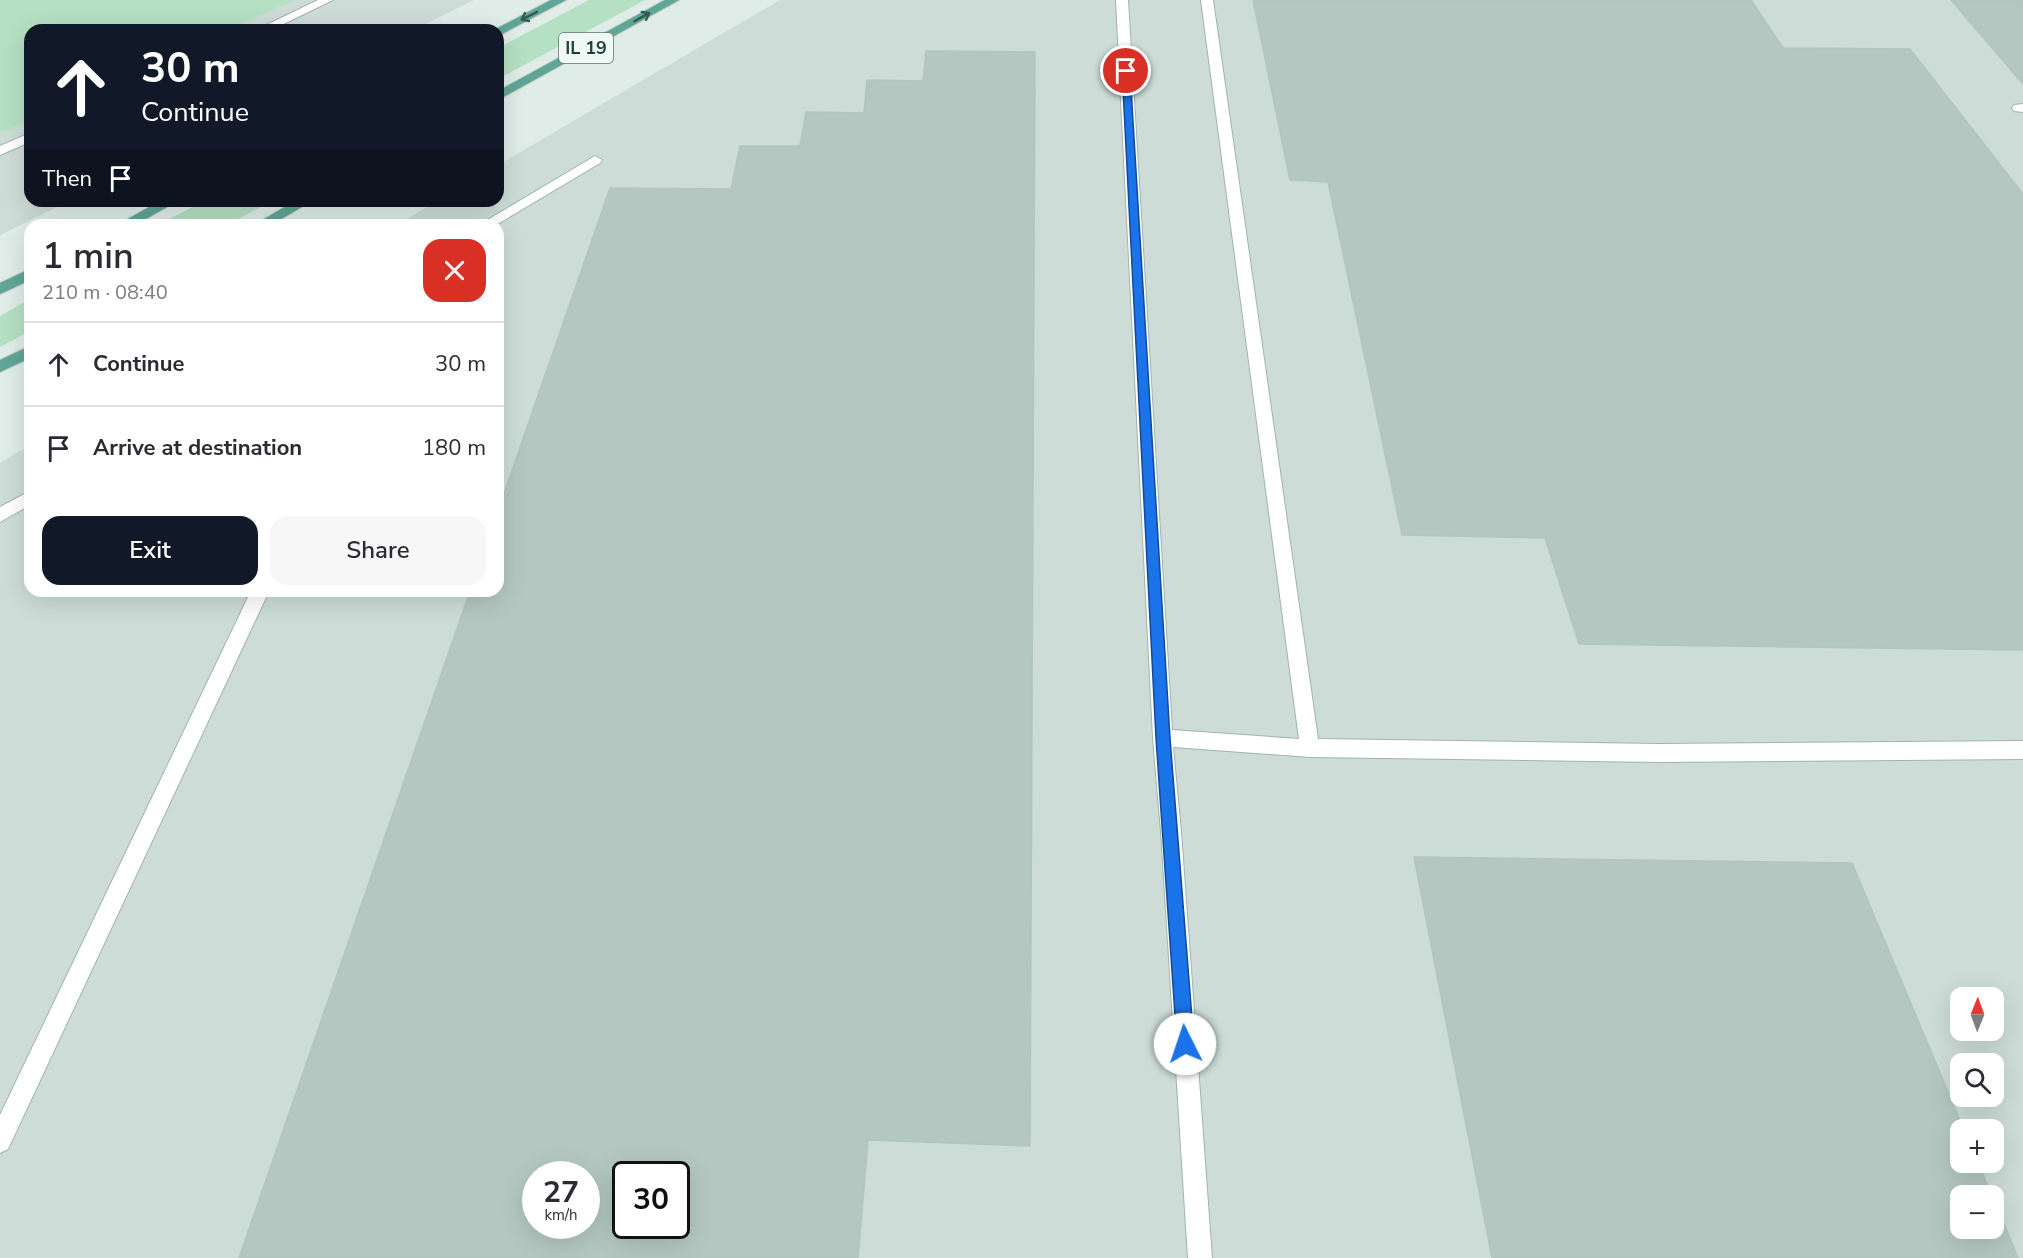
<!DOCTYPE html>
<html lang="en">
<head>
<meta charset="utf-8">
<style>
	:root { --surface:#fff; --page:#f7f7f7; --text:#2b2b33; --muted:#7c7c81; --line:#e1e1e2; --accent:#111827 }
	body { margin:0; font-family:"Nunito Sans",sans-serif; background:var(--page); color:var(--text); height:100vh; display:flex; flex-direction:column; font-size:22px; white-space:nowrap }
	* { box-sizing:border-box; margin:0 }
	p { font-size:20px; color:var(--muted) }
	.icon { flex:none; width:33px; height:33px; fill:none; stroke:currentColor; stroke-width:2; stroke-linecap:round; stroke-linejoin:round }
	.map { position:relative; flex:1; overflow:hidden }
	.sheet { position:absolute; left:24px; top:219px; width:480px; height:378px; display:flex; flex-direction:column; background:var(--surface); border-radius:18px; box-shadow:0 6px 24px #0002 }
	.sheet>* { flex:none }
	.guide { position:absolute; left:24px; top:24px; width:480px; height:183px; border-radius:18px; box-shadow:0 6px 24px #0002; background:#111827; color:#fff; overflow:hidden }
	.needle { width:39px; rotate:1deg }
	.fabs { position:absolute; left:1950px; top:987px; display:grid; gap:12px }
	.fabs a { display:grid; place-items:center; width:54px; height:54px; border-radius:12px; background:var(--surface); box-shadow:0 6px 24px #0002; font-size:30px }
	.speed { position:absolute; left:522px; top:1161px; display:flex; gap:12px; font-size:30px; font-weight:700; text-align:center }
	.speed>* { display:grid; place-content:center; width:78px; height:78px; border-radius:50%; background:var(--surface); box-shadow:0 6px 24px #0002; line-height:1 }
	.speed small { font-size:15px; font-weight:400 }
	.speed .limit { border:3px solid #111; border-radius:9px; background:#fff; color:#111 }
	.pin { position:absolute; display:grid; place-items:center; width:51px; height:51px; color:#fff; margin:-26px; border:3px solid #fff; border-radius:50%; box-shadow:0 2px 6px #0007 }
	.me { position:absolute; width:66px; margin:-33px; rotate:356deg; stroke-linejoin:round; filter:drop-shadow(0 0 4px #0008) }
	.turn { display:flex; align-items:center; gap:21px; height:126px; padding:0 18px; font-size:27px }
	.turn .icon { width:78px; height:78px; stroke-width:2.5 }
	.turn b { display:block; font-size:42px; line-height:51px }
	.then { display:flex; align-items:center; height:57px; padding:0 18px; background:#0003; gap:12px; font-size:22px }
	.round { display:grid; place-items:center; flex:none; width:63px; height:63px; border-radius:18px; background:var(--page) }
	.summary { display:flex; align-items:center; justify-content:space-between; height:102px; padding:0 18px }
	h1 { font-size:36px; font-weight:600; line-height:45px }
	.action { display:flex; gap:12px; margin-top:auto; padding:12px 18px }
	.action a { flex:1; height:69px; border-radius:18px; background:var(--accent); color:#fff; font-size:24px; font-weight:600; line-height:69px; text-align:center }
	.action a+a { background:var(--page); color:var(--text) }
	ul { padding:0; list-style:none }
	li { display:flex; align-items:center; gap:18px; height:84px; padding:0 18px; border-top:2px solid var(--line) }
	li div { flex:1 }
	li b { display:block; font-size:22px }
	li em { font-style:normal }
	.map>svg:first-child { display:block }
	.built { fill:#cddcd6; fill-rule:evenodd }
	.green { fill:#b5e0c3 }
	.building { fill:#b4c7c0; stroke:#b1c6bf; stroke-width:1.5; fill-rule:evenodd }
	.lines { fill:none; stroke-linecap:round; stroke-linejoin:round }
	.lane-casing { stroke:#a1b4af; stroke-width:2 }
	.street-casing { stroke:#a1b4af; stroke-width:2 }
	.primary-casing { stroke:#c0c9c7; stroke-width:2 }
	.lane { fill:#fff; fill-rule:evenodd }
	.street { fill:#fff; fill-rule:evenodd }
	.primary { fill:#5fa698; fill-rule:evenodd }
	.oneway { stroke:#325d54 }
	.route { fill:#1a73e8; stroke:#114b97; stroke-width:1.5 }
	.labels { text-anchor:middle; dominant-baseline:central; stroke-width:5; stroke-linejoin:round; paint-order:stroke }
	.shield { fill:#f0f8f5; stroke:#5d7670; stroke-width:1.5 }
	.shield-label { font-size:18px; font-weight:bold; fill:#1e3e37 }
</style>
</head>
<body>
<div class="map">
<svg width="2023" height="1258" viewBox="0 0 2023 1258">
	<rect width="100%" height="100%" fill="#dfece7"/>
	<!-- built -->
	<g class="built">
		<path d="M0,0H474L414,30H30V201H69L0,235Z"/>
		<path d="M780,0H2023V1258H0V463L30,445V591H498V225H397L437,201H498V165ZM1960,998H1994V1030H1960ZM1960,1064H1994V1096H1960ZM1960,1130H1994V1162H1960ZM536,1174H586V1226H536ZM626,1174H676V1226H626ZM1960,1196H1994V1228H1960Z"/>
	</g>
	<!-- green -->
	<g class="green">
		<path d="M0,0H294L228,30H30V120L0,133Z"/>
		<path d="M589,0H645L498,79V48Z"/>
		<path d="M204,201H272L227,225H158Z"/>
		<path d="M30,299V331L0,347V316Z"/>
	</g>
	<!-- building -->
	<g class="building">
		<path d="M1253,0H1751L1783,48L1910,49L2023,194V650L1579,644L1545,538L1402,535L1328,182L1290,180Z"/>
		<path d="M1951,0H2023V84Z"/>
		<path d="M926,51L1035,52L1030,1146L868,1140L858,1258H239L470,591H498V511L610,188L731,189L740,146H800L806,112L864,113L867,80L923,81ZM536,1174H586V1226H536ZM626,1174H676V1226H626Z"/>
		<path d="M1414,857L1852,863L1964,1130H1960V1162H1978L1992,1196H1960V1228H1994V1199L2018,1258H1492Z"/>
	</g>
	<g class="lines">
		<defs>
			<g id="lane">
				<path d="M318,0H333L271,30H256Z"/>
				<path d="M1116,0H1128L1172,730L1299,739L1201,0H1213L1318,739L1659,744L2023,741V759L1659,762L1310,757L1173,747L1181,832L1178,839L1171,841L1164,839L1161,832L1153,738Z"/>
				<path d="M2023,104V112L2014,111L2012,108L2014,105Z"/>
				<path d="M30,133V142L0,155V146Z"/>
				<path d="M595,156L602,160L600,163L496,225H479Z"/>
				<path d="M30,491V505L0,522V507Z"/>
				<path d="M251,591H269L8,1149L0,1153V1115Z"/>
			</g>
			<path id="street" d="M1171,823L1178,825L1181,832L1212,1258H1188L1161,832L1164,825Z"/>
			<g id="primary">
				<path d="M551,0H566L502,34L498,35V30H494Z"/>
				<path d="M665,0H679L498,100V91Z"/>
				<path d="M160,201H178L135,225H117Z"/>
				<path d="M295,201H312L271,225H254Z"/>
				<path d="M30,269V280L0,294V283Z"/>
				<path d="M30,346V358L0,372V360Z"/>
			</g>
		</defs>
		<!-- lane casing -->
		<use href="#lane" class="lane-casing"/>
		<!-- street casing -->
		<use href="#street" class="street-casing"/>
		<!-- primary casing -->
		<use href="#primary" class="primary-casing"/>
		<!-- lane -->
		<use href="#lane" class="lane"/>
		<!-- street -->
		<use href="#street" class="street"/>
		<!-- primary -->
		<use href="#primary" class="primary"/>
	</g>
	<!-- one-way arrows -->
	<defs><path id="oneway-shaft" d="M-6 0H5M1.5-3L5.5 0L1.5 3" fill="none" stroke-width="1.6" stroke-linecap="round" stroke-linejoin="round" transform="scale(1.5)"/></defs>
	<g class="oneway">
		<use href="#oneway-shaft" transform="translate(529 16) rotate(153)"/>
		<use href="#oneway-shaft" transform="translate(642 17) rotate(-29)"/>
	</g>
	<!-- route -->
	<path class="route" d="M1122,69L1130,71L1170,738L1194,1044L1191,1050L1185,1053L1179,1050L1177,1044L1156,738Z"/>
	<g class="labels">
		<!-- shield labels -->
		<rect class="shield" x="559" y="33" width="54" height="30" rx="4.5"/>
		<g class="shield-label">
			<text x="586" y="48">IL 19</text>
		</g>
	</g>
</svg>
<div class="fabs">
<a><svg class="needle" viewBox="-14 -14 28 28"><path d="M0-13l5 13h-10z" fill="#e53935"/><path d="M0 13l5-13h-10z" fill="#7c7c81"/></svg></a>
<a><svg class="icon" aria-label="search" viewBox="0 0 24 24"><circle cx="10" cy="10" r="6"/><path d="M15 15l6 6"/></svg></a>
<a>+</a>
<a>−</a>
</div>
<div class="speed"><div>27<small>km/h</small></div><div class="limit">30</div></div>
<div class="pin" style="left:1126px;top:71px;background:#d93025"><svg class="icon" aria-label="arrive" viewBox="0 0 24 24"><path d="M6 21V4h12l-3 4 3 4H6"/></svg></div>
<svg class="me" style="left:1185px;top:1044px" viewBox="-20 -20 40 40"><circle r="19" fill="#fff"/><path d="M0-13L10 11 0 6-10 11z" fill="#1a73e8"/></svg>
<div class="guide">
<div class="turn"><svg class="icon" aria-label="ahead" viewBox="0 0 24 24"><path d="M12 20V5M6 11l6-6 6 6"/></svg><div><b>30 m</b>Continue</div></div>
<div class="then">Then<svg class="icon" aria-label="arrive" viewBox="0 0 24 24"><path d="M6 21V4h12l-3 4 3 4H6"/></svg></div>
</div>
<section class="sheet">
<div class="summary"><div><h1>1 min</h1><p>210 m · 08:40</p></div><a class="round" style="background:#d93025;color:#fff"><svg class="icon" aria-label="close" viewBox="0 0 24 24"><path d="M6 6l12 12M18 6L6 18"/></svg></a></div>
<ul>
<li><svg class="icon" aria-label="ahead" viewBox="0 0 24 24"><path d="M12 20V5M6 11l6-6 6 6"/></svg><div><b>Continue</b></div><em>30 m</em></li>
<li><svg class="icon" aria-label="arrive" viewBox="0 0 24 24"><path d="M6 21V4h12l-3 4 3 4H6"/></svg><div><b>Arrive at destination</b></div><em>180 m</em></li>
</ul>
<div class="action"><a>Exit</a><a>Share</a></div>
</section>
</div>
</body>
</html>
